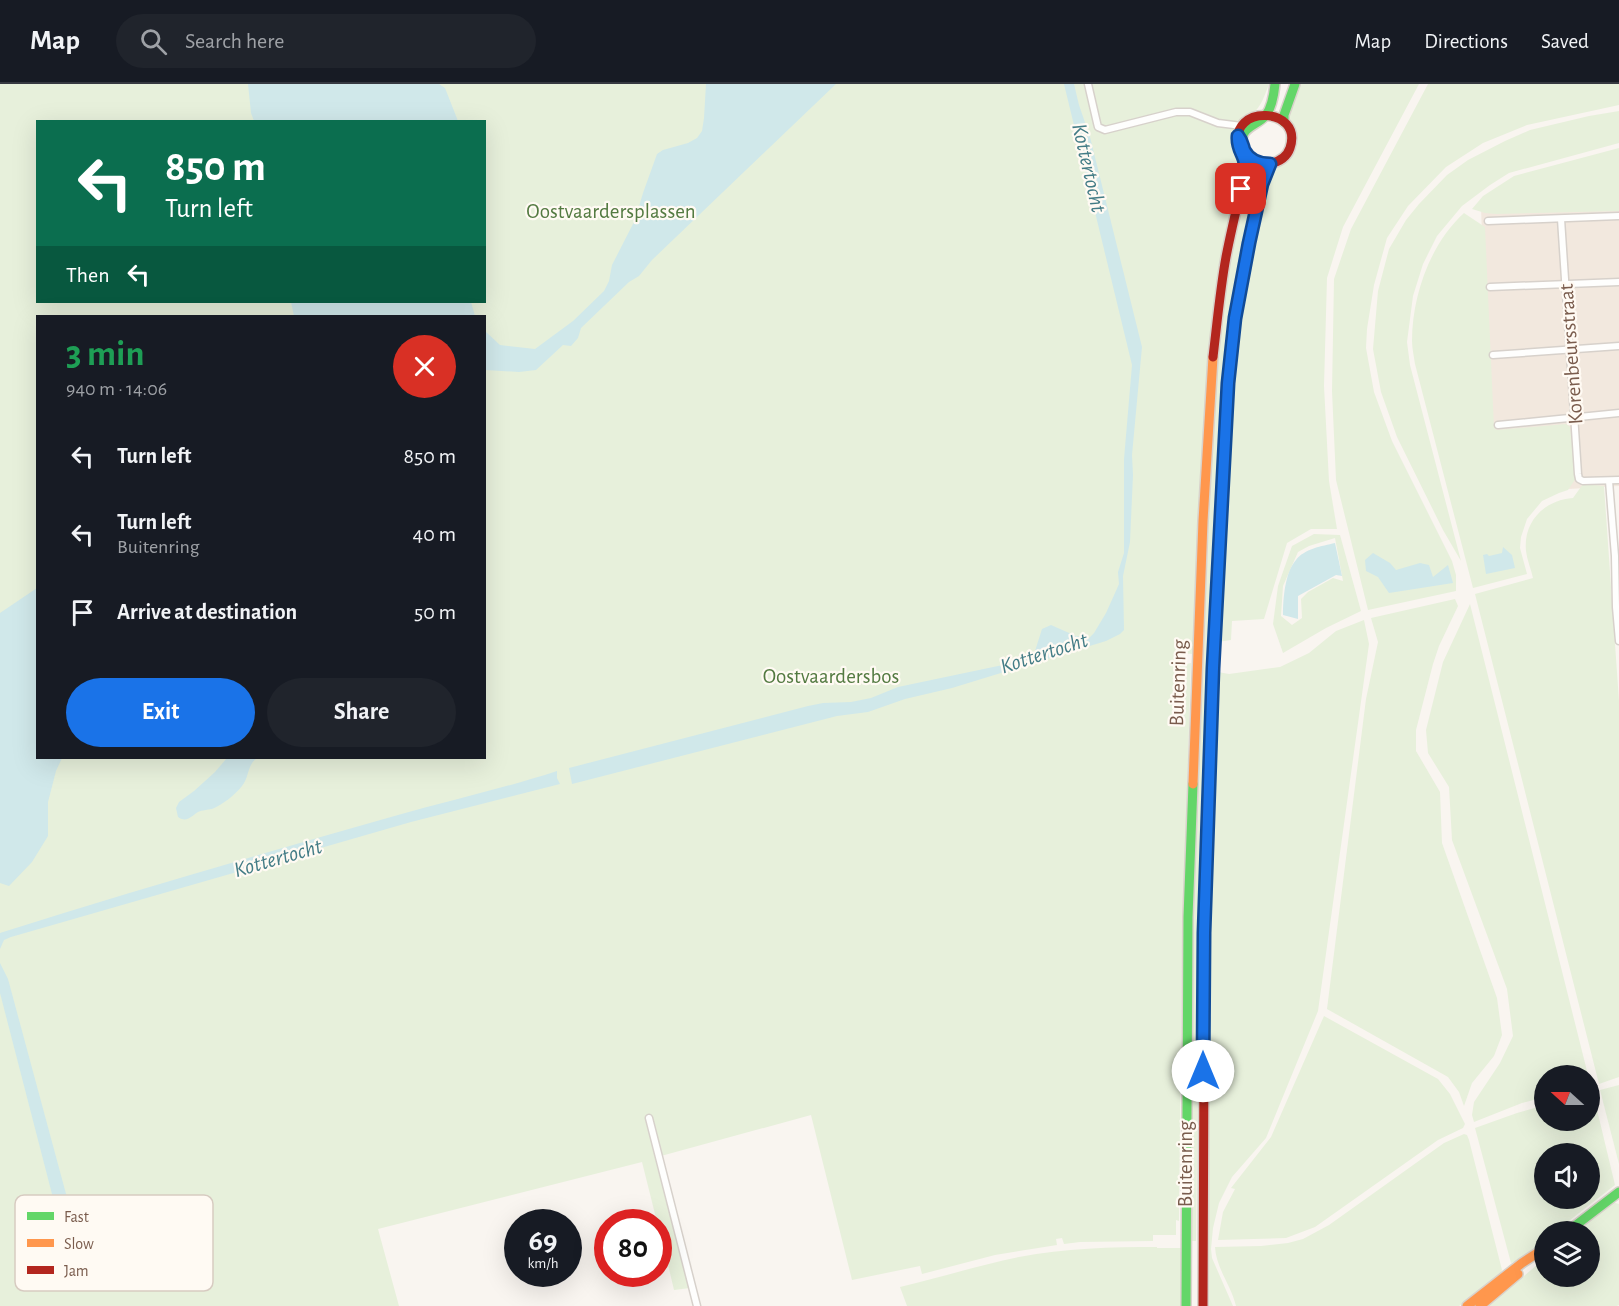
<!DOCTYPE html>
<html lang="en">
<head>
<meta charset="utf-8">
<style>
	:root { --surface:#171b24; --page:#20242c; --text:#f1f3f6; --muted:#9ea1a6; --line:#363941; --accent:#1a73e8 }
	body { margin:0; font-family:"Alegreya Sans",sans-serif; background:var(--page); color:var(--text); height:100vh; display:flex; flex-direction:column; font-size:22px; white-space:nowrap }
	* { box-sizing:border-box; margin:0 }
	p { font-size:20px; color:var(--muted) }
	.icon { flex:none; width:33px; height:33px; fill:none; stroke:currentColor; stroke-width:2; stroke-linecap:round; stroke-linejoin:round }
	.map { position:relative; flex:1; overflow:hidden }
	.drawer { position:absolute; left:36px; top:231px; width:450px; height:444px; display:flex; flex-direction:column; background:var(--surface); border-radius:0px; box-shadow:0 6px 24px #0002 }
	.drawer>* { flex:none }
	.hud { position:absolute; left:36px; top:36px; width:450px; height:183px; border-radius:0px; box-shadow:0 6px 24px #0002; background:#0b6e4f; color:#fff; overflow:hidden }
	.needle { width:39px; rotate:291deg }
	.fabs { position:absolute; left:1534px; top:981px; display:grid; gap:12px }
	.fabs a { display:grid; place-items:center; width:66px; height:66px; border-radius:50%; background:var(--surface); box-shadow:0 6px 24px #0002; font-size:30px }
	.speed { position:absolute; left:504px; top:1125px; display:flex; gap:12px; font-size:30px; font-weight:700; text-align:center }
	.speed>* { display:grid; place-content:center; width:78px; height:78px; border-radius:50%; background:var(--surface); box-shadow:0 6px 24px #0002; line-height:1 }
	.speed small { font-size:15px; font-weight:400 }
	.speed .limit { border:9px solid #d22; background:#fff; color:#111 }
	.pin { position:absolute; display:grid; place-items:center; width:51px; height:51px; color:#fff; margin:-26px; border-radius:12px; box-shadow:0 3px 9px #0006 }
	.me { position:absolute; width:66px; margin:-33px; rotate:0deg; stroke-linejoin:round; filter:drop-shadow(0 0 4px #0008) }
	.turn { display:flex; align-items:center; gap:21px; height:126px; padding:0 30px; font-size:27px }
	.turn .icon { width:78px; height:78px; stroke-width:2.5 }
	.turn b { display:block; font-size:42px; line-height:51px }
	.then { display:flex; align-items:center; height:57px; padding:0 30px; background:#0003; gap:12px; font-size:22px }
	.round { display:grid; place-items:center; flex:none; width:63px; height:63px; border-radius:32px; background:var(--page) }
	.summary { display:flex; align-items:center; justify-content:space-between; height:102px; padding:0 30px }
	h1 { font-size:36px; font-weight:700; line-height:45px; color:#1e9e55 }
	.cta { display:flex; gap:12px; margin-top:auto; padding:12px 30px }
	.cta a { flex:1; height:69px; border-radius:36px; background:var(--accent); color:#fff; font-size:24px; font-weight:700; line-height:69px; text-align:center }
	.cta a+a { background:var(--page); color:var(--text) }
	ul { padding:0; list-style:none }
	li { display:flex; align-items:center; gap:18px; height:78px; padding:0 30px }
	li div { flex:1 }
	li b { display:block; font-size:22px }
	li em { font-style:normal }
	header { display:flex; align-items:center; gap:36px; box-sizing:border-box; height:84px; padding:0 30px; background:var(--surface); border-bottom:2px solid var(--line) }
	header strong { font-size:28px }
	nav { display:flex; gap:33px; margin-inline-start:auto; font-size:21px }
	.search { width:420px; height:54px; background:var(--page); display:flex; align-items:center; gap:15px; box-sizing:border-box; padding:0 21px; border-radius:33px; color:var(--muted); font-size:22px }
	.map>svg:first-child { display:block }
	.residential { fill:#f2e8de }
	.green { fill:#e7f0db; fill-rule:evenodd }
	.water { fill:#d0e8ea }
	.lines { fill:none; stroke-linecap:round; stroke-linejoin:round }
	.street-casing { stroke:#d7d1cb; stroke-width:9 }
	.fast-casing { stroke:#d9d2cb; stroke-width:12 }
	.slow-casing { stroke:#d9d2cb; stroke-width:12 }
	.jam-casing { stroke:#d9d2cb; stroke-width:12 }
	.street { stroke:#fefefd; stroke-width:6 }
	.fast { stroke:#63d668; stroke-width:9 }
	.slow { stroke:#ff974d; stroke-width:9 }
	.jam { stroke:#b3261e; stroke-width:9 }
	.route-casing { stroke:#114b97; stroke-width:15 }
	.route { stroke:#1a73e8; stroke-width:10 }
	.labels { text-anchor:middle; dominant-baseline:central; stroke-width:4.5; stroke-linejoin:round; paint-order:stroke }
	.park-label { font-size:21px; fill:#537a41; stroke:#fffaf3 }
	.street-label { font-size:21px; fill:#7a5c4d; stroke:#fffaf3 }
	.water-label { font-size:22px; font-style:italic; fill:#437c86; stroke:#fffaf3 }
	.key { fill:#fffaf3; stroke:#d7cbc1; stroke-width:1.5 }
	.key-label { font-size:16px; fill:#7a5c4d }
</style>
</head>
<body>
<header>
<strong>Map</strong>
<div class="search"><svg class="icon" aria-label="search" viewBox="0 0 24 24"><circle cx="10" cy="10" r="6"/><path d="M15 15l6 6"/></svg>Search here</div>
<nav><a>Map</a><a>Directions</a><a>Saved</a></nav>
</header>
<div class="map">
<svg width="1619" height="1222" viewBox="0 0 1619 1222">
	<rect width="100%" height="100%" fill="#f9f5f0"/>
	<!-- residential -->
	<path class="residential" d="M1481,123H1619V402L1568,405L1489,349Z"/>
	<!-- green -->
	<g class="green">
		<path d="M0,0H1269C1262,19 1258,32 1236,37L1231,55L1242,83L1219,187L1193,570L1177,569V582L1191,579L1182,866L1179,1137L1176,1136V1151H1153V1157L1080,1158L1064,1160L1062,1154L1056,1155L1057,1161L995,1171L922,1190L920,1182L852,1196L811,1031L661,1072L690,1204L674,1206L658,1138H657L642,1078L378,1145L399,1222H0ZM38,38H484V218H38ZM38,232H484V674H38Z"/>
		<path d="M1298,0H1419L1343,143L1327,194L1324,302L1329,397L1337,445H1311L1287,459L1264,535L1232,537L1231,556L1218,558L1230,314L1250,160L1272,86L1283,78L1288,31Z"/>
		<path d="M1428,0H1619V21L1527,41L1483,59L1446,83L1408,122L1387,154L1374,201L1367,245L1366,264L1374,308L1392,357L1452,477L1456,491V507L1368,526L1336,396L1332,307L1334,195L1351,145Z"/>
		<path d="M1619,27V59L1509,89L1490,101L1462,122L1437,152L1423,180L1413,212L1407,258L1410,281L1461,477L1443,446L1397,353L1381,308L1373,265L1378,207L1389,165L1406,136L1419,120L1447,91L1468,76L1505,57L1530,46L1589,32Z"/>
		<path d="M1619,64V127L1496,130L1485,129L1472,125L1483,112L1514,92Z"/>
		<path d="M1255,82L1263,85L1244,161L1231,221L1222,298L1214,459L1198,991L1196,1157H1188L1190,898L1215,286L1225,205L1242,117Z"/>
		<path d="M1464,129L1485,143L1494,344L1497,346L1566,340L1570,343L1576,394L1568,406L1559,409L1542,417L1527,435L1521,453L1520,464L1527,490L1473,504L1415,280C1414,273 1412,264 1412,257C1412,212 1430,160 1464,129Z"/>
		<path d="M1583,400L1604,402L1619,617V993L1599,1000L1475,510L1533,494C1531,485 1527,476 1526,467C1523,437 1545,416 1573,414Z"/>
		<path d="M1314,450L1340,451L1361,527L1326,544L1283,569L1273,540L1278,502L1292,462ZM1335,454L1343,497L1333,494L1308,508L1301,515L1302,534L1292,541L1281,532L1283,502L1298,468L1309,462Z"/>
		<path d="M1455,515L1458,522L1439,562L1433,580L1416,646V667L1440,708L1442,759L1497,914L1502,951L1494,972L1472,999L1464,1022L1459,1008L1448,993L1327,925L1366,615L1378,558L1371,534Z"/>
		<path d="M1470,520L1588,991L1545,992V1013L1522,1019L1474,1038L1472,1031L1474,1018L1500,979L1513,952L1507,905L1452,756L1449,703L1428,669L1426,646L1443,578Z"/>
		<path d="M1364,536L1369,560L1318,927L1266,1054L1232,1093L1219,1119L1213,1144L1211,1165L1212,1174L1233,1222H1208L1207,1044L1211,770L1218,588L1229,590L1280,583L1309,569L1336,547Z"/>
		<path d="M1324,932L1438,995L1450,1010L1465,1040L1463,1044L1438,1056L1315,1143L1286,1154L1218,1156L1223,1128L1235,1105L1231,1104L1271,1053Z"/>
		<path d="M1619,1001V1080L1600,1006Z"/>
		<path d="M1593,1009L1615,1101L1556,1147L1545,1148V1156L1521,1175L1511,1179L1475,1044L1517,1029L1545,1021V1036H1590V1010ZM1545,1070H1590V1114H1545Z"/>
		<path d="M1464,1050L1467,1051L1469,1056L1502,1186L1498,1194L1459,1222H1236C1231,1201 1216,1184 1215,1163L1261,1162L1288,1159L1303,1155L1329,1141L1444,1059Z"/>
		<path d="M1612,1118L1619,1120V1221L1617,1222H1489L1545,1174V1192H1590V1148L1577,1147Z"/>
		<path d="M1157,1163V1164H1181V1222H907L900,1203C939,1194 979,1181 1019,1173C1065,1164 1111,1163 1157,1163Z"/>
	</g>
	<!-- water -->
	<g class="water">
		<path d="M248,0H439L445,4L458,37H254L251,29Z"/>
		<path d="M706,0H836L652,176L639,192L629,198L581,244L578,254L571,262L563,261L536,286L519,288L485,286V247L500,261L535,265L573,237L604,207L609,197L612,181L635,136L643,109L657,70L663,66L688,59L697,54L702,47L704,34Z"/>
		<path d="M1064,0H1074L1079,21L1090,53L1142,263L1132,371L1133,391L1130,458L1123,492L1124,546L1120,550L1106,557L952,604L905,615L868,628L837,632L572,700L569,684L808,622L823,619L851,618L871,614L898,603L1017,578L1035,567L1042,545L1051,541L1076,552L1089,554L1094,549L1106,529L1115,509L1119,500L1118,488L1124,469V375L1132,281Z"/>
		<path d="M291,218H471L475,232H294Z"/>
		<path d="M1335,459L1342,492L1336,491L1298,512V535L1283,531C1283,515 1285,488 1296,476C1304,465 1322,462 1335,459Z"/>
		<path d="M1503,463L1512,471L1515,484L1486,490L1483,471L1487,470L1489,472L1502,469Z"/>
		<path d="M1373,469L1390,479L1396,486L1420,479L1429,481L1433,493L1448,481L1453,499L1389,509L1378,493L1366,487L1365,476Z"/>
		<path d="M37,504L38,674H62L56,687L48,718V752L32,778L9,802L0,799V529Z"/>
		<path d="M227,674H257C247,681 249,694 242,702C235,711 222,721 212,725C207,726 202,726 198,728C190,733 187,739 178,733L176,724L179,718L194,707L215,688Z"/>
		<path d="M557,687V694L560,700L411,738L11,853L4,856L0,865V849C132,807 265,769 398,731C451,716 505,704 557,687Z"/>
		<path d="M0,879L8,895L89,1195L75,1199L0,909Z"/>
	</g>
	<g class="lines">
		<defs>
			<g id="street">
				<path d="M1088,0L1097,39L1098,43L1105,46L1176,28H1190L1218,39L1242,42"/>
				<path d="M1561,135L1578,390L1579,395L1583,397L1619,396"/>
				<path d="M1488,137L1619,132"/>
				<path d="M1490,203L1619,198"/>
				<path d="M1493,271L1619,262"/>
				<path d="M1498,341L1619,329"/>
				<path d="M1609,397L1615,472L1616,523L1619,557"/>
				<path d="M649,1034L697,1222"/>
			</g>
			<g id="fast">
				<path d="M1284,38V31L1295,0"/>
				<path d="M1269,80C1255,79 1235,66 1244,49C1249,41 1260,39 1266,31C1272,23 1274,10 1275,0"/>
				<path d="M1243,191L1262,100L1270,80"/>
				<path d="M1204,968V849L1210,668"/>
				<path d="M1567,1148L1619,1108"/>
				<path d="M1186,1222L1188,833L1193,700"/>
			</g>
			<g id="slow">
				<path d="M1210,668C1213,585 1217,501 1222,418C1226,341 1229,266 1243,191"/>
				<path d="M1193,700L1203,437L1213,273"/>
				<path d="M1467,1222L1522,1179L1545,1164"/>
				<path d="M1480,1222L1518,1190"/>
			</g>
			<g id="jam">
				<path d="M1213,273C1217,240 1220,206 1226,173C1230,152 1235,131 1240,110C1242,102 1245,92 1246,84C1246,76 1241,69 1239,62C1228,20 1304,22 1290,64C1287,73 1279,78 1269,80"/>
				<path d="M1203,1222L1204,968"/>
			</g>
		</defs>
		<!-- street casing -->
		<use href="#street" class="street-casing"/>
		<!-- fast casing -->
		<use href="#fast" class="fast-casing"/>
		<!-- slow casing -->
		<use href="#slow" class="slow-casing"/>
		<!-- jam casing -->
		<use href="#jam" class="jam-casing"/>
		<!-- street -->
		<use href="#street" class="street"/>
		<!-- fast -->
		<use href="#fast" class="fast"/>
		<!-- slow -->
		<use href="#slow" class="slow"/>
		<!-- jam -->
		<use href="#jam" class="jam"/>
	</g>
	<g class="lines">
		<defs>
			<path id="route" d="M1203,987L1204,849L1213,584L1228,299L1235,234L1249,159L1262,100L1270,80C1260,80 1249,76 1244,66C1242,60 1242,57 1238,52C1237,62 1241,67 1244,75C1247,85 1243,96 1241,105"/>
		</defs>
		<!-- route casing -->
		<use href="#route" class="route-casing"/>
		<!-- route -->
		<use href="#route" class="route"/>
	</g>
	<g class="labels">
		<!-- park labels -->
		<g class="park-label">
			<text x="611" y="127">Oostvaardersplassen</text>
			<text x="831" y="592">Oostvaardersbos</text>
		</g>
		<!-- street labels -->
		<g class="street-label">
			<text transform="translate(1571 270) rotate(-94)">Korenbeursstraat</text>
			<text transform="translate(1178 599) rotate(-88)">Buitenring</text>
			<text transform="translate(1185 1080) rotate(-90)">Buitenring</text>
		</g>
		<!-- water labels -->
		<g class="water-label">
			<text transform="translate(1089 84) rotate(77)">Kottertocht</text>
			<text transform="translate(1044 569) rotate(-18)">Kottertocht</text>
			<text transform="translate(278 774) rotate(-16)">Kottertocht</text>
		</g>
	</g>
	<!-- legend -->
	<rect x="15" y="1111" width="198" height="96" rx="9" class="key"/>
	<rect x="27" y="1128" width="27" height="8" fill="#63d668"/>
	<rect x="27" y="1155" width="27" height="8" fill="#ff974d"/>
	<rect x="27" y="1182" width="27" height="8" fill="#b3261e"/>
	<g class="key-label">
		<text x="64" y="1138">Fast</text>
		<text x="64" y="1165">Slow</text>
		<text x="64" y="1192">Jam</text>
	</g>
</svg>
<div class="fabs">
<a><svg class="needle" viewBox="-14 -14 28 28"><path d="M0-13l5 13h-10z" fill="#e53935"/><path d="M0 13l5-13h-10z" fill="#9ea1a6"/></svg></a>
<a><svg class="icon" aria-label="sound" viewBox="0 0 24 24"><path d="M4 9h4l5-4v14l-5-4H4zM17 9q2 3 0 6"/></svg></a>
<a><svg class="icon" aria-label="layers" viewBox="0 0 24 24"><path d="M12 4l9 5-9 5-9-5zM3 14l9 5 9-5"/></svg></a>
</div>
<div class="speed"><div>69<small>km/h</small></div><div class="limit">80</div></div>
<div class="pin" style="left:1241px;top:105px;background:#d93025"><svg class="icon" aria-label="arrive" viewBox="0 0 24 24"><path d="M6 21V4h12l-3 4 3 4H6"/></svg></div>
<svg class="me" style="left:1203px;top:987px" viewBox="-20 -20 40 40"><circle r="19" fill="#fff"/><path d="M0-13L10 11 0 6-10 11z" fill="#1a73e8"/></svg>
<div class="hud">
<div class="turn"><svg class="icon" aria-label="left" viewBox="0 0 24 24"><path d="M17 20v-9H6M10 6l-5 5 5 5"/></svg><div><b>850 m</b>Turn left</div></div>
<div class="then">Then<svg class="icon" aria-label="left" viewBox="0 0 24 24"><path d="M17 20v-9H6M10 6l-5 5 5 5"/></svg></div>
</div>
<section class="drawer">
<div class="summary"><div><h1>3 min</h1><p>940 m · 14:06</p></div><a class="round" style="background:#d93025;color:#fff"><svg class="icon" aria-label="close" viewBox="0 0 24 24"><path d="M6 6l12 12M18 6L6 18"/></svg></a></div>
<ul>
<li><svg class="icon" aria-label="left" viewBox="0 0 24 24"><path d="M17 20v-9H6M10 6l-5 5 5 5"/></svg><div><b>Turn left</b></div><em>850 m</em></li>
<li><svg class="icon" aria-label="left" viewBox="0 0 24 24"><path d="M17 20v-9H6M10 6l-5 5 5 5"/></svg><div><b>Turn left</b><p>Buitenring</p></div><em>40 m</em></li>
<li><svg class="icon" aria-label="arrive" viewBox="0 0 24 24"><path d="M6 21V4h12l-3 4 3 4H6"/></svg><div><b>Arrive at destination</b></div><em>50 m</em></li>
</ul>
<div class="cta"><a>Exit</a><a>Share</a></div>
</section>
</div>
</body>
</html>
